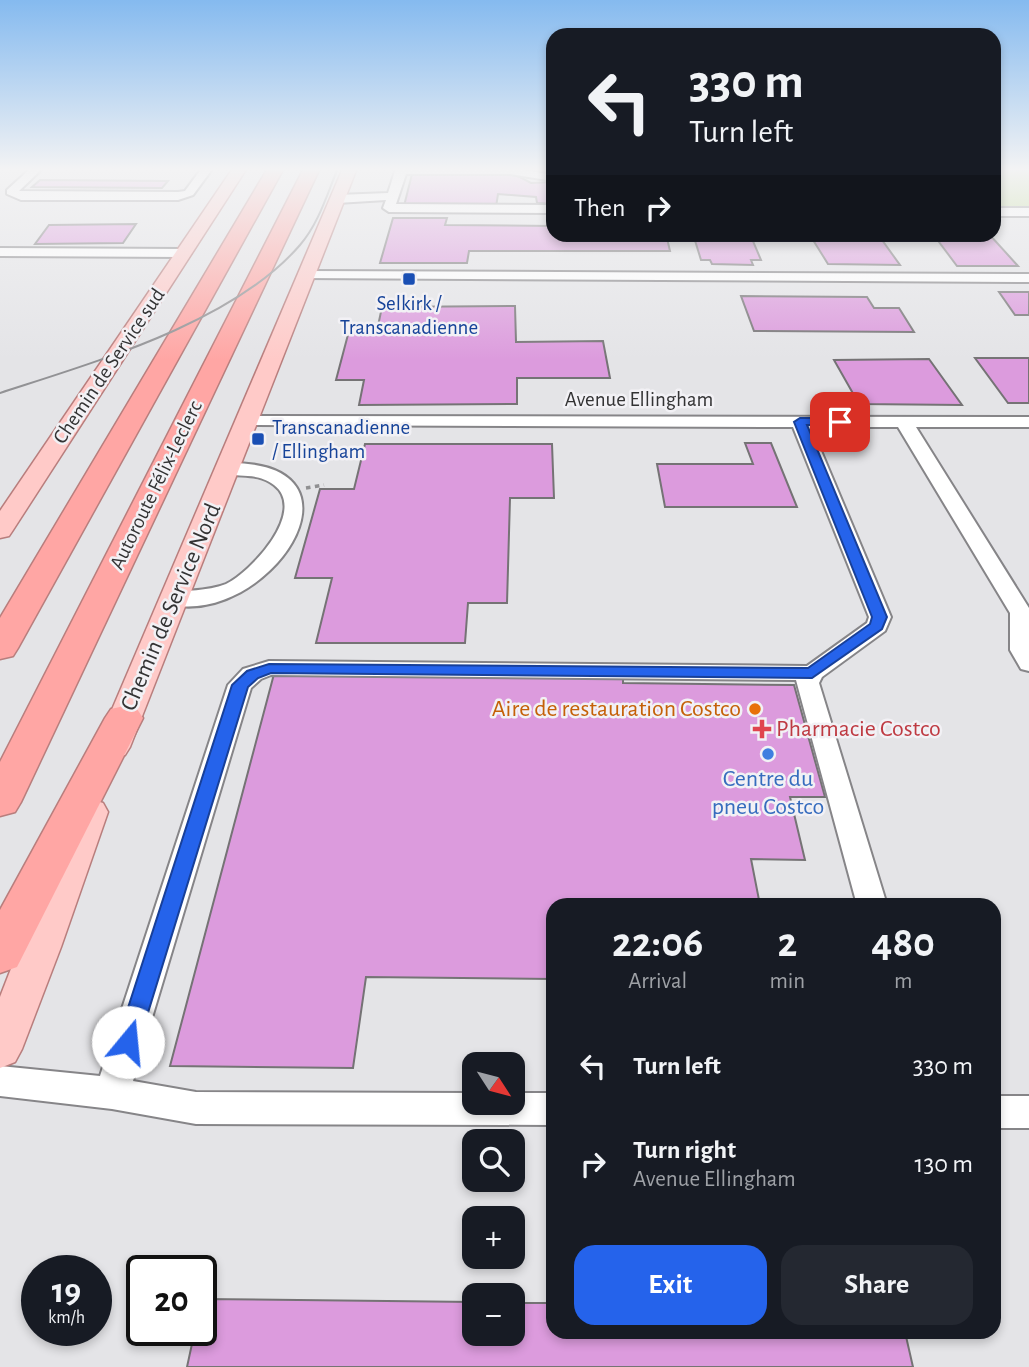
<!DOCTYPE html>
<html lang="en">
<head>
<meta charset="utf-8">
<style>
	:root { --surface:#171b24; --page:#242831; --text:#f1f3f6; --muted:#9ea1a6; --accent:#2563eb }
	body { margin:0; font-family:"Alegreya Sans",sans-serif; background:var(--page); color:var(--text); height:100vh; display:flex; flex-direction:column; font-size:26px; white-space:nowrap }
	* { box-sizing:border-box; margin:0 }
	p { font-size:23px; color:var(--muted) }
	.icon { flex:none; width:38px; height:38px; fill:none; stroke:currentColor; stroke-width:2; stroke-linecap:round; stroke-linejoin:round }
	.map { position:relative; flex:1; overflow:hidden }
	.sheet { position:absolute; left:546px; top:898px; width:455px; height:441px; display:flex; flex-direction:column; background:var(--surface); border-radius:21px; box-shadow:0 4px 10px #0003 }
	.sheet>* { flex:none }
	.top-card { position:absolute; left:546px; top:28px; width:455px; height:214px; border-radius:21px; box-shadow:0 4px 10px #0003; background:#171b24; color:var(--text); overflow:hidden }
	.needle { width:46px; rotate:126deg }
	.tools { position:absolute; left:462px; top:1052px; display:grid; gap:14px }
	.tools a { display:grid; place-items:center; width:63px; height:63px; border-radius:14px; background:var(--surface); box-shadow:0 4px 10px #0003; font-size:35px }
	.speed { position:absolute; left:21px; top:1255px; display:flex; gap:14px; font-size:35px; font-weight:700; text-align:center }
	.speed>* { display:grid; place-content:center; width:91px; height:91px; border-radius:50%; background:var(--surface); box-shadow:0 4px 10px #0003; line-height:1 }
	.speed small { font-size:18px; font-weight:400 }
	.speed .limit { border:4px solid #111; border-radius:10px; background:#fff; color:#111 }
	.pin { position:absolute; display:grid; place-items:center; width:60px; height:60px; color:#fff; margin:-30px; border-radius:14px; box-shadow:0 4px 10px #0006 }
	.me { position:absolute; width:77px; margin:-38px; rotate:17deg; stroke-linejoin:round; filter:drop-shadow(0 0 5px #0008) }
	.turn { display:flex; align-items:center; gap:24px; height:147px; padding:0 28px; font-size:32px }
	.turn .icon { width:91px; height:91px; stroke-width:2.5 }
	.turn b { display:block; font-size:49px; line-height:60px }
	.then { display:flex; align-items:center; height:66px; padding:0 28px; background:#0003; gap:14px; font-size:26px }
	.eta { display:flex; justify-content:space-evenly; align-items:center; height:119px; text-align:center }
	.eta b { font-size:42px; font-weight:700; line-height:49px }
	.action { display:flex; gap:14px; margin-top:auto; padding:14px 28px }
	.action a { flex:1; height:80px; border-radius:21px; background:var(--accent); color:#fff; font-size:28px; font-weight:700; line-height:80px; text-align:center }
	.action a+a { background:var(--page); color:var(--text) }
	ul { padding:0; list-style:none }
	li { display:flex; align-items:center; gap:21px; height:98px; padding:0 28px }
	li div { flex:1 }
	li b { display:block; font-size:26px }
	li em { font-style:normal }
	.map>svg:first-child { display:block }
	.green { fill:#bbda8b }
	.building { fill:#dc9bdd; stroke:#757375; stroke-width:2 }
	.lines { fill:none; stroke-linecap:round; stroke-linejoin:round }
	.minor-casing { stroke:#868588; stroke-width:4 }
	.major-casing { stroke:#b87e7d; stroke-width:3 }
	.highway-casing { stroke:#b87e7d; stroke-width:3 }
	.path { stroke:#909092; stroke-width:3.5; stroke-dasharray:4.5 4.5; stroke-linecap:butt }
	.minor { fill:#fff; fill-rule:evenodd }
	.major { fill:#ffcac8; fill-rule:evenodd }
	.highway { fill:#ffa6a4; fill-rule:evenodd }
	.tram { stroke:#929295; stroke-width:2 }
	.route { fill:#2563eb; stroke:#184099; stroke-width:2 }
	.transit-dot { fill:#1a4fb4; stroke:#f2f1f5; stroke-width:2.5 }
	.food-dot { fill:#e8710a; stroke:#f2f1f5; stroke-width:2.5 }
	.health-dot { fill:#e0444e; stroke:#f2f1f5; stroke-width:2.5 }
	.shop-dot { fill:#3f7fe0; stroke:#f2f1f5; stroke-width:2.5 }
	.labels { text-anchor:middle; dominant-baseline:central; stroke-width:5; stroke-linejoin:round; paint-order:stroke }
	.far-transit-label { font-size:21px; fill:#164399; stroke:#f2f1f5 }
	.far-street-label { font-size:21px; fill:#333334; stroke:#f2f1f5 }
	.street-label { font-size:24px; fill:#333334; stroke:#f2f1f5 }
	.food-label { font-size:24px; fill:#c56008; stroke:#f2f1f5; text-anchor:end }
	.health-label { font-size:24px; fill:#be3a42; stroke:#f2f1f5; text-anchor:start }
	.shop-label { font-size:24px; fill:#366cbe; stroke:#f2f1f5 }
</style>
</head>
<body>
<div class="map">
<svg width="1029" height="1367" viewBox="0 0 1029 1367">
	<rect width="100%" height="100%" fill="#e4e4e7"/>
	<!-- green -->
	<rect class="green" x="994" y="168" width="35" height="40"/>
	<!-- building -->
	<g class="building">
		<path d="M412,174H514L531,183L553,182V204L537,203L536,197L498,194L496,207L404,206Z"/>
		<path d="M40,180L168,181L162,188L32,187Z"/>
		<path d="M393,218H447L445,225L553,226V234H666L670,251H469L467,263H380Z"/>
		<path d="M136,224L123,243L35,244L49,225Z"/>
		<path d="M693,234H750L761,260H751L753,265L712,264L710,260H701Z"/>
		<path d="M933,234H989L1018,266H957Z"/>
		<path d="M813,240H882L900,265L828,264Z"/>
		<path d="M999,292H1029V315H1015Z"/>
		<path d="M741,296L867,297L874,308H899L914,332L754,331Z"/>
		<path d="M515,306L516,342L603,341L610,378H517V404L359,405L364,380H336L350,327L378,326L382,307Z"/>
		<path d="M975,358H1029V403H1008Z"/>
		<path d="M929,359L962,405L859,404L834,360Z"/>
		<path d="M745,443H771L797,507H665L657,464H753Z"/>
		<path d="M365,444H552L554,498H510L507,603H468L465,643H316L332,578H295L320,489H354Z"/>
		<path d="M274,674L623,675V683L794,685L825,797H790L805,860L751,859L760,905H553V979L366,977L353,1068L170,1066Z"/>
		<path d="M202,1299L474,1302V1334H513V1303H553V1332H905L913,1367H187L195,1330H201Z"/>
	</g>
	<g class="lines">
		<defs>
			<g id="minor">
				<path d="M31,168H43L19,191L178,192L185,191L202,168H213L193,195L178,200H21L7,194V190Z"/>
				<path d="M396,168H513L553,175V181L510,174H406L396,204L553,205V213L389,212L383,208L386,200L337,203L331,199L337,195L388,193Z"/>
				<rect x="994" y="208" width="35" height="8"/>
				<path d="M0,248L184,249L191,253L184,257L0,256Z"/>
				<path d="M307,271L1029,274V282L302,278L300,275Z"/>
				<path d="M249,416L1029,417V427H916L1029,608V671L1021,669L1010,650V613L898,427H811L891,617L885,631L822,677L819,683L887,905H857L796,680L271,675L261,679L251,688L133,1081L196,1092L474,1093V1102H513V1093H553V1125L196,1124L112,1109L0,1096V1066L100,1076L228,685L243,669L269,661L807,666L867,623L869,617L793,427L243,425L240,421L243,417Z"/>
				<path d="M229,463C380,462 267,629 167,604L164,599L167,594C187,589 206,592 226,584C251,572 308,511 274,485C257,472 241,478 222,473L220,469L222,465Z"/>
				<rect x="994" y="1096" width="35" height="32"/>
			</g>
			<g id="major">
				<path d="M233,168H247L13,530L9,536L0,538V511Z"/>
				<path d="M343,168H357L130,747L125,755L113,758L101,755L96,747Z"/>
				<path d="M90,799L103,803L108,812L61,947L22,1049L15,1062L0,1068V997L72,812L77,803Z"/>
			</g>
			<g id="highway">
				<path d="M268,168H284L18,648L13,656L0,659V618Z"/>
				<path d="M304,168H320L21,802L15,812L0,816V762Z"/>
				<path d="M124,706L137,709L143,718L17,967L0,973V910L105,718L111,709Z"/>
			</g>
		</defs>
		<!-- minor casing -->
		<use href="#minor" class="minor-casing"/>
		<!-- major casing -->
		<use href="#major" class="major-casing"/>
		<!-- highway casing -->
		<use href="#highway" class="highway-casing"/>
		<!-- path -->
		<path class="path" d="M306,488L324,485"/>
		<!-- minor -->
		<use href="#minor" class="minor"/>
		<!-- major -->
		<use href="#major" class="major"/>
		<!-- highway -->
		<use href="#highway" class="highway"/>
		<!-- tram -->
		<path class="tram" d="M0,393C95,362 233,323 300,245C319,223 327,194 338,168"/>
	</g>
	<!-- sky -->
	<linearGradient id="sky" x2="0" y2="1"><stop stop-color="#85baef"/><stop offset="0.47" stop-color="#f3f3f4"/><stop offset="1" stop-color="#f3f3f4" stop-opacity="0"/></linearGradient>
	<rect width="1029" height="360" fill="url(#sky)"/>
	<!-- route -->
	<path class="route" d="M800,418H840L846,422L840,425H807L887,617L882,629L812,678L271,673L258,678L248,687L139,1042L136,1049L128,1051L120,1049L117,1042L232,685L247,671L269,664L808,668L870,624L872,617L794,422Z"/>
	<!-- markers -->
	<g class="transit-dot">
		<rect x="402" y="272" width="14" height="14" rx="3.5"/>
		<rect x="251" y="432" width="14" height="14" rx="3.5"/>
	</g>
	<circle class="food-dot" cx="755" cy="709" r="7"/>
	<path class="health-dot" d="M758.5 718.5h7v7h7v7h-7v7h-7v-7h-7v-7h7z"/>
	<circle class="shop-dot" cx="768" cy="754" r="7"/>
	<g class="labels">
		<!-- far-transit labels -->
		<g class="far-transit-label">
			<text x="409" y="303">Selkirk /<tspan x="409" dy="24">Transcanadienne</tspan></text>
			<text x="272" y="427" text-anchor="start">Transcanadienne<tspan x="272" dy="24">/ Ellingham</tspan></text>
		</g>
		<!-- far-street labels -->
		<g class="far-street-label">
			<text transform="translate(109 366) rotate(-56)">Chemin de Service sud</text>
			<text x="639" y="399">Avenue Ellingham</text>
			<text transform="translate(156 485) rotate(-64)">Autoroute Félix-Leclerc</text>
		</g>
		<!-- street labels -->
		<g class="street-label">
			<text transform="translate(171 607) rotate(-67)">Chemin de Service Nord</text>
		</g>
		<!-- food labels -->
		<g class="food-label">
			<text x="741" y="709">Aire de restauration Costco</text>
		</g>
		<!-- health labels -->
		<g class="health-label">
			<text x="776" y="729">Pharmacie Costco</text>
		</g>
		<!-- shop labels -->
		<g class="shop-label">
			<text x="768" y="779">Centre du<tspan x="768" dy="28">pneu Costco</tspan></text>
		</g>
	</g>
</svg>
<div class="tools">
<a><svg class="needle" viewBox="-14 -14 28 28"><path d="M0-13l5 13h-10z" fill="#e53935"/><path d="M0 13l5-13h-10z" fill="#9ea1a6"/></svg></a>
<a><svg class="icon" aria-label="search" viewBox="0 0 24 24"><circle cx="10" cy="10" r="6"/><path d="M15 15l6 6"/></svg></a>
<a>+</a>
<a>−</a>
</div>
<div class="speed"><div>19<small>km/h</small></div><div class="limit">20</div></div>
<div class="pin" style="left:840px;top:422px;background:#d93025"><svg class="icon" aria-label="arrive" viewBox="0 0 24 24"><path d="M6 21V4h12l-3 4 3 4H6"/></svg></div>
<svg class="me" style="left:128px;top:1042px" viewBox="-20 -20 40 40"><circle r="19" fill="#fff"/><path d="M0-13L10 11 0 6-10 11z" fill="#2563eb"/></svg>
<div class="top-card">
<div class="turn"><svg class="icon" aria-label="left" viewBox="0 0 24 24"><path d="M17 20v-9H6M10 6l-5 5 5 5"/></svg><div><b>330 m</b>Turn left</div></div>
<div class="then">Then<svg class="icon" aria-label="right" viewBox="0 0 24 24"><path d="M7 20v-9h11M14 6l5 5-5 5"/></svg></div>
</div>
<section class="sheet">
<div class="eta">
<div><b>22:06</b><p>Arrival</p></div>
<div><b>2</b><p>min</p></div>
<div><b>480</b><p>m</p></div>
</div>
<ul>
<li><svg class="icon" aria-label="left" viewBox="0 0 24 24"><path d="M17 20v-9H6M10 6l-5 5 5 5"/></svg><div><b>Turn left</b></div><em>330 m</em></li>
<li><svg class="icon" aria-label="right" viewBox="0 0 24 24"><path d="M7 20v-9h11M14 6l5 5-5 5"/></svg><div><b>Turn right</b><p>Avenue Ellingham</p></div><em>130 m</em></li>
</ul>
<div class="action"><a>Exit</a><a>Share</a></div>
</section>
</div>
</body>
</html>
